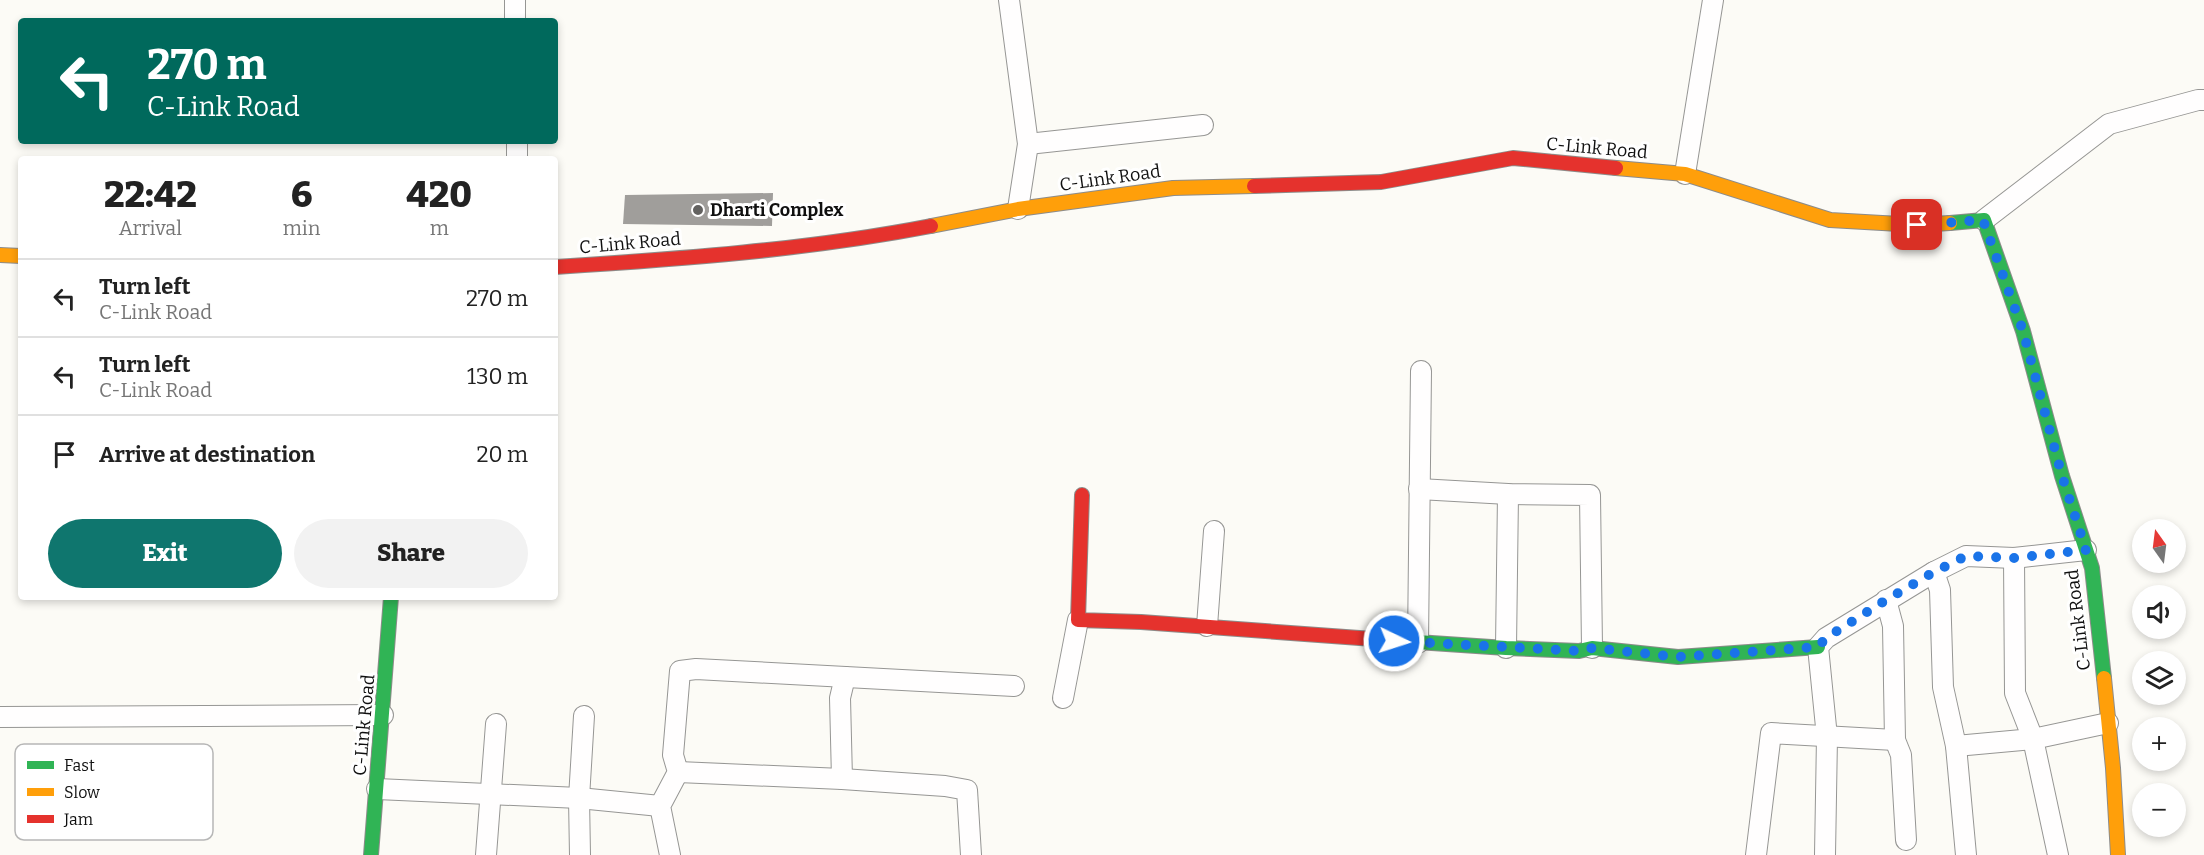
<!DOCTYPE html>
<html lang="en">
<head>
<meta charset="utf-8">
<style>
	:root { --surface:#fff; --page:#f2f2f2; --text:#222; --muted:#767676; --line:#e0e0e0; --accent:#0f766e }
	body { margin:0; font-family:Bitter,serif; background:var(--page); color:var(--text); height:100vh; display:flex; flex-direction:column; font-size:22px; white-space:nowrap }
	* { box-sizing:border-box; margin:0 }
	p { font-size:20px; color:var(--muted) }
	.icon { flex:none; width:33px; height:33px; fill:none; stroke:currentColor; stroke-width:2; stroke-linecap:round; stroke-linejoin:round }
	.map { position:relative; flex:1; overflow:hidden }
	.panel { position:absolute; left:18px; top:156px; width:540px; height:444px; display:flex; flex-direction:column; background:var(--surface); border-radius:6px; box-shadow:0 3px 9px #0003 }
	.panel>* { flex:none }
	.banner { position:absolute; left:18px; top:18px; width:540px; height:126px; border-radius:6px; box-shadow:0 3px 9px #0003; background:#00695c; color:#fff; overflow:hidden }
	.needle { width:39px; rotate:346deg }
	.buttons { position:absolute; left:2132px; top:519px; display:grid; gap:12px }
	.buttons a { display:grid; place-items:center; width:54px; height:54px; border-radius:50%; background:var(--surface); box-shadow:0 3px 9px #0003; font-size:30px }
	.pin { position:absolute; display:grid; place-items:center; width:51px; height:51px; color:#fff; margin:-26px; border-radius:12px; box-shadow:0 3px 9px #0006 }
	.me { position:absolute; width:66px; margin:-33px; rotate:94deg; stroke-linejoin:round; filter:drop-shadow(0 0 4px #0008) }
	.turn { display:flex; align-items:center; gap:21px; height:126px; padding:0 30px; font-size:27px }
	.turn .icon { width:78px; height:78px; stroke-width:2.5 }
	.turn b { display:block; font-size:42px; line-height:51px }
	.eta { display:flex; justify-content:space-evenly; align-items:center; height:102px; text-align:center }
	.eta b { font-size:36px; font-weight:800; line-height:42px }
	.primary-button { display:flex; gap:12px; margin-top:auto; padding:12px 30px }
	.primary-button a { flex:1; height:69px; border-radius:36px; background:var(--accent); color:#fff; font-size:24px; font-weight:800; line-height:69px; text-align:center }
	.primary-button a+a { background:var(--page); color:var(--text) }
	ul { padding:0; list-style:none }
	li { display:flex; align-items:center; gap:18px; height:78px; padding:0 30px; border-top:2px solid var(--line) }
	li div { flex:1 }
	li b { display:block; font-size:22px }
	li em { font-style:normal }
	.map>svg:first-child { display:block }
	.building { fill:#a09e9b }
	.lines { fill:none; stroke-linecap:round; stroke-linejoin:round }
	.street-casing { stroke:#969694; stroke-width:22 }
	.fast-casing { stroke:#8d8c8a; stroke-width:16 }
	.slow-casing { stroke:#8d8c8a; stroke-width:16 }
	.jam-casing { stroke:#8d8c8a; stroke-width:16 }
	.street { stroke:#fffefe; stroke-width:20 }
	.fast { stroke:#30b455; stroke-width:14 }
	.slow { stroke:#ff9f0a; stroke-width:14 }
	.jam { stroke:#e5322d; stroke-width:14 }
	.route { stroke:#1a73e8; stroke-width:10; stroke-dasharray:0 18 }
	.poi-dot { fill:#636260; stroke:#fff; stroke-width:2 }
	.labels { text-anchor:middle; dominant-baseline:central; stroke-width:6; stroke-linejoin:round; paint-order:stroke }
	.street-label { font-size:18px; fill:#101010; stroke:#fff }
	.poi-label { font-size:18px; font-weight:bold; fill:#101010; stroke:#fff; text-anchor:start }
	.key { fill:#fff; stroke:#b7b7b7; stroke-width:1.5 }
	.key-label { font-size:16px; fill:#101010 }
</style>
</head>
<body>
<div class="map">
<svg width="2204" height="855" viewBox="0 0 2204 855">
	<rect width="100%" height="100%" fill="#fcfbf6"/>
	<!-- building -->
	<path class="building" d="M773,193L772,226L623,224L625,195Z"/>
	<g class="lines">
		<defs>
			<g id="street">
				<path d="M1009,0L1028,144L1018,209"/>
				<path d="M515,21V0"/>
				<path d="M517,141V159"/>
				<path d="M1028,144L1203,125"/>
				<path d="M1685,174L1713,0"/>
				<path d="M1984,220L2109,124L2198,100H2204"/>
				<path d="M1419,489L1508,494L1590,495L1592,648"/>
				<path d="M2014,558L2015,693L2033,739L2058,855"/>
				<path d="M1934,572L1940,590L1943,687L1956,746L1966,855"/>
				<path d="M1886,600L1893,626L1895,740L1901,755L1906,840"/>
				<path d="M1207,626L1214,531"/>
				<path d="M1418,643L1421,371"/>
				<path d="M1506,648L1508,494"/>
				<path d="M1063,698L1078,620"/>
				<path d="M0,717L383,715"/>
				<path d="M1956,746L2033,739L2108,723"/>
				<path d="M678,772L842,779L945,786L967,790L971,855"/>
				<path d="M842,779L840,698L845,677"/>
				<path d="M377,789L579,798L660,806"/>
				<path d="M486,855L496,724"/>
				<path d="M580,855L579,798L584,716"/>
				<path d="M670,855L660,806L678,772L673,755L680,671L696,669L1014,686"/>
				<path d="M1756,855L1771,733L1895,740"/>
				<path d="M1825,855L1827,737L1818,647L1826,638L1934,572L1966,556L2014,558L2086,550"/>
			</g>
			<g id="fast">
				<path d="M1950,223L1984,220L2023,331L2062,476L2092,568L2104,678"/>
				<path d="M1387,640L1506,648L1579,651L1592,648L1678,657L1818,647"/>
				<path d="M371,855L391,597"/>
			</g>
			<g id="slow">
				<path d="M1616,168L1685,174L1830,220L1917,225L1950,223"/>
				<path d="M931,226L1018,209L1173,188L1254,186"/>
				<path d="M0,255L21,256"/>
				<path d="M2104,678L2113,768L2118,855"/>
			</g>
			<g id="jam">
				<path d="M1254,186L1381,182L1513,158L1616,168"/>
				<path d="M555,267C680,259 807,250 931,226"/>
				<path d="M1082,495L1078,620L1141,622L1387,640"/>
			</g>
		</defs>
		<!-- street casing -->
		<use href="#street" class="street-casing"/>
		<!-- fast casing -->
		<use href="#fast" class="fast-casing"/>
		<!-- slow casing -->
		<use href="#slow" class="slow-casing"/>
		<!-- jam casing -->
		<use href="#jam" class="jam-casing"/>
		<!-- street -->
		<use href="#street" class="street"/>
		<!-- fast -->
		<use href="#fast" class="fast"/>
		<!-- slow -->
		<use href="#slow" class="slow"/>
		<!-- jam -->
		<use href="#jam" class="jam"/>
	</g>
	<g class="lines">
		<!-- route -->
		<path class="route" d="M1394,641L1579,651L1592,648L1678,657L1818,647L1826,638L1886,600L1934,572L1966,556L2014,558L2086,550L2062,476L2023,331L1983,220L1917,225"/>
	</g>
	<!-- markers -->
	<circle class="poi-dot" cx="698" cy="210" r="6"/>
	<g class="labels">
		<!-- street labels -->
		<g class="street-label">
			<text transform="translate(1597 148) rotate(5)">C-Link Road</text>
			<text transform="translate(1110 178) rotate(-8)">C-Link Road</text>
			<text transform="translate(630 243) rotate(-5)">C-Link Road</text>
			<text transform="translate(2078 620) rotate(-97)">C-Link Road</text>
			<text transform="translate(364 725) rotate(-85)">C-Link Road</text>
		</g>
		<!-- poi labels -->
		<g class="poi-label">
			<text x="710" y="210">Dharti Complex</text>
		</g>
	</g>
	<!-- legend -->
	<rect x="15" y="744" width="198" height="96" rx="9" class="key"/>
	<rect x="27" y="761" width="27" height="8" fill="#30b455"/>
	<rect x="27" y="788" width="27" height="8" fill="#ff9f0a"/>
	<rect x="27" y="815" width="27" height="8" fill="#e5322d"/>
	<g class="key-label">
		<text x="64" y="771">Fast</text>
		<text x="64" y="798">Slow</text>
		<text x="64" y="825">Jam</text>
	</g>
</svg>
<div class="buttons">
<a><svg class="needle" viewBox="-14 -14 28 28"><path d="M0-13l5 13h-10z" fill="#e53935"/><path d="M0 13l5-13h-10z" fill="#767676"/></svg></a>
<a><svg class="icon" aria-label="sound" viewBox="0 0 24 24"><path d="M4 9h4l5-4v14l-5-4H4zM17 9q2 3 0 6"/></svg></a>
<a><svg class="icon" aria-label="layers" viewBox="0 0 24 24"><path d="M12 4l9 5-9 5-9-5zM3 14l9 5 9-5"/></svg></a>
<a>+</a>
<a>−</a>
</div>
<div class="pin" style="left:1917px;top:225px;background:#d93025"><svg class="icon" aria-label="arrive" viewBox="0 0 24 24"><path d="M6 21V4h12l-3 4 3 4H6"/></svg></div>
<svg class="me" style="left:1394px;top:641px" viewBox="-20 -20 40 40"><circle r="17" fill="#1a73e8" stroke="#fff" stroke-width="3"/><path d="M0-11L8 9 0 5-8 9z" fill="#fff"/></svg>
<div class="banner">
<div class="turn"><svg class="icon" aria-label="left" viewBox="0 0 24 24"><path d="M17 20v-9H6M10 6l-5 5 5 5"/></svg><div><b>270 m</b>C-Link Road</div></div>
</div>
<section class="panel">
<div class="eta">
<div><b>22:42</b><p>Arrival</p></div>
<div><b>6</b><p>min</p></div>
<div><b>420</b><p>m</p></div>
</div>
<ul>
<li><svg class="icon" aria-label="left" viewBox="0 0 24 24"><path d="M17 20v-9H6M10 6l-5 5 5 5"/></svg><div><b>Turn left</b><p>C-Link Road</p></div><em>270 m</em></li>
<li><svg class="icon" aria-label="left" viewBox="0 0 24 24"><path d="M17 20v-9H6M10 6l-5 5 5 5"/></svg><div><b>Turn left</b><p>C-Link Road</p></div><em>130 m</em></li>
<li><svg class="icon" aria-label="arrive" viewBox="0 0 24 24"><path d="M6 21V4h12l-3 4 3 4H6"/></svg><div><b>Arrive at destination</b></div><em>20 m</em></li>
</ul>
<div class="primary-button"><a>Exit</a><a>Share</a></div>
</section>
</div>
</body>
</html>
